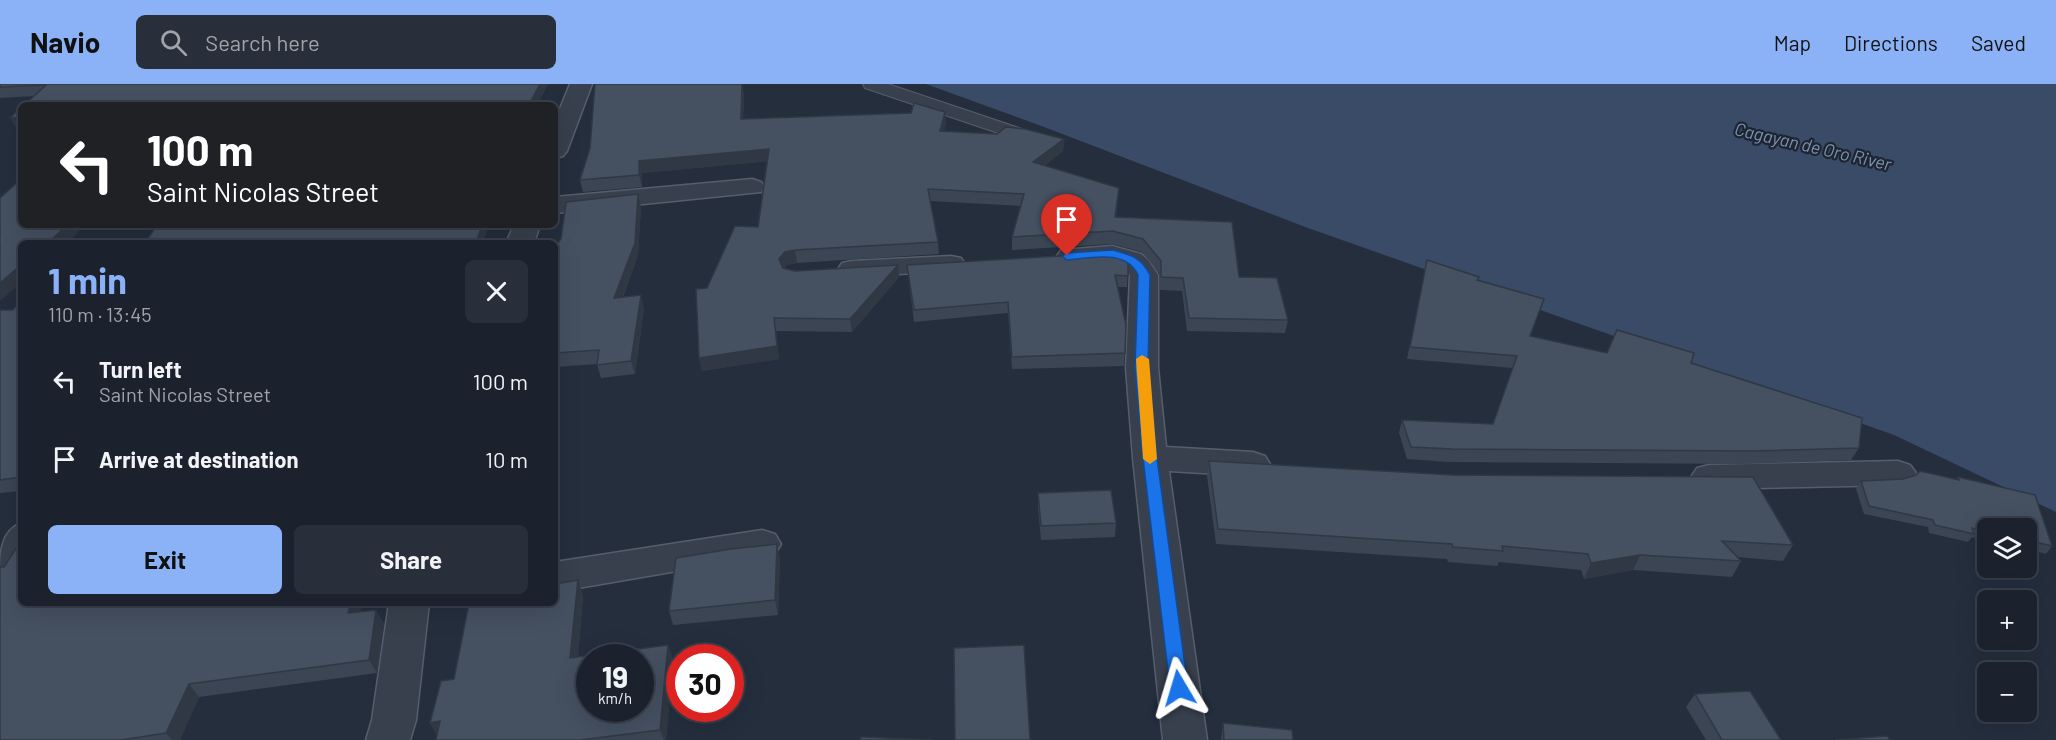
<!DOCTYPE html>
<html lang="en">
<head>
<meta charset="utf-8">
<style>
	:root { --surface:#1b222e; --page:#282f3a; --text:#f1f3f6; --muted:#a0a4aa; --line:#393f4a; --accent:#8bb2f6 }
	body { margin:0; font-family:Barlow,sans-serif; background:var(--page); color:var(--text); height:100vh; display:flex; flex-direction:column; font-size:22px; white-space:nowrap }
	* { box-sizing:border-box; margin:0 }
	p { font-size:20px; color:var(--muted) }
	.icon { flex:none; width:33px; height:33px; fill:none; stroke:currentColor; stroke-width:2; stroke-linecap:round; stroke-linejoin:round }
	.map { position:relative; flex:1; overflow:hidden }
	.panel { position:absolute; left:18px; top:156px; width:540px; height:366px; display:flex; flex-direction:column; background:var(--surface); border-radius:9px; box-shadow:0 6px 24px #0002,0 0 0 2px var(--line) }
	.panel>* { flex:none }
	.banner { position:absolute; left:18px; top:18px; width:540px; height:126px; border-radius:9px; box-shadow:0 6px 24px #0002,0 0 0 2px var(--line); background:#202124; color:#fff; overflow:hidden }
	.buttons { position:absolute; left:1977px; top:434px; display:grid; gap:12px }
	.buttons a { display:grid; place-items:center; width:60px; height:60px; border-radius:9px; background:var(--surface); box-shadow:0 6px 24px #0002,0 0 0 2px var(--line); font-size:30px }
	.speed { position:absolute; left:576px; top:560px; display:flex; gap:12px; font-size:30px; font-weight:700; text-align:center }
	.speed>* { display:grid; place-content:center; width:78px; height:78px; border-radius:50%; background:var(--surface); box-shadow:0 6px 24px #0002,0 0 0 2px var(--line); line-height:1 }
	.speed small { font-size:15px; font-weight:400 }
	.speed .limit { border:9px solid #d22; background:#fff; color:#111 }
	.pin { position:absolute; display:grid; place-items:center; width:51px; height:51px; color:#fff; margin:-62px -26px; border-radius:50% 50% 50% 0; rotate:-45deg; box-shadow:0 0 6px #0007 }
	.pin .icon { rotate:45deg }
	.me { position:absolute; width:66px; margin:-33px; rotate:353deg; stroke-linejoin:round; filter:drop-shadow(0 0 4px #0008) }
	.turn { display:flex; align-items:center; gap:21px; height:126px; padding:0 30px; font-size:27px }
	.turn .icon { width:78px; height:78px; stroke-width:2.5 }
	.turn b { display:block; font-size:42px; line-height:51px }
	.round { display:grid; place-items:center; flex:none; width:63px; height:63px; border-radius:9px; background:var(--page) }
	.headline { display:flex; align-items:center; justify-content:space-between; height:102px; padding:0 30px }
	h1 { font-size:36px; font-weight:700; line-height:45px; color:var(--accent) }
	.cta { display:flex; gap:12px; margin-top:auto; padding:12px 30px }
	.cta a { flex:1; height:69px; border-radius:9px; background:var(--accent); color:#111; font-size:24px; font-weight:700; line-height:69px; text-align:center }
	.cta a+a { background:var(--page); color:var(--text) }
	ul { padding:0; list-style:none }
	li { display:flex; align-items:center; gap:18px; height:78px; padding:0 30px }
	li div { flex:1 }
	li b { display:block; font-size:22px }
	li em { font-style:normal }
	header { display:flex; align-items:center; gap:36px; box-sizing:border-box; height:84px; padding:0 30px; background:var(--accent); color:#111 }
	header strong { font-size:28px }
	nav { display:flex; gap:33px; margin-inline-start:auto; font-size:21px }
	.search { width:420px; height:54px; background:var(--page); display:flex; align-items:center; gap:15px; box-sizing:border-box; padding:0 21px; border-radius:9px; color:var(--muted); font-size:22px }
	.map>svg:first-child { display:block }
	.water { fill:#394b66 }
	.lines { fill:none; stroke-linecap:round; stroke-linejoin:round }
	.service-casing { stroke:#565e6b; stroke-width:2 }
	.minor-casing { stroke:#565e6b; stroke-width:3 }
	.tertiary-casing { stroke:#565e6b; stroke-width:3 }
	.service { fill:#38404d; fill-rule:evenodd }
	.minor { fill:#38404d; fill-rule:evenodd }
	.tertiary { fill:#38404d; fill-rule:evenodd }
	.wall { fill:#3b4553 }
	.shaded-wall { fill:#303844 }
	.building { fill:#455061; stroke:#303844; stroke-width:1.5; fill-rule:evenodd }
	.route { fill:#1a73e8; stroke:#114b97; stroke-width:1.5 }
	.slow { fill:#f59e0b }
	.labels { text-anchor:middle; dominant-baseline:central; stroke-width:4.5; stroke-linejoin:round; paint-order:stroke }
	.far-water-label { font-size:18px; font-style:italic; fill:#7c91b0; stroke:#1d2532 }
</style>
</head>
<body>
<header>
<strong>Navio</strong>
<div class="search"><svg class="icon" aria-label="search" viewBox="0 0 24 24"><circle cx="10" cy="10" r="6"/><path d="M15 15l6 6"/></svg>Search here</div>
<nav><a>Map</a><a>Directions</a><a>Saved</a></nav>
</header>
<div class="map">
<svg width="2056" height="656" viewBox="0 0 2056 656">
	<rect width="100%" height="100%" fill="#242e3d"/>
	<!-- water -->
	<path class="water" d="M926,0H2056V428L1894,351L1308,144L1044,43Z"/>
	<g class="lines">
		<defs>
			<path id="service" d="M863,0H888L1025,46L1028,50L1025,54H1013L865,4Z"/>
			<g id="minor">
				<path d="M752,95L761,98L765,103L761,108L555,129V113Z"/>
				<path d="M1112,162L1141,170L1148,176L1158,191V284L1166,363L1253,368L1265,372L1270,380L1265,388L1253,392L1169,387L1207,656H1163L1133,374L1126,284L1130,191C1114,169 1083,183 1061,178L1057,172L1061,166Z"/>
				<path d="M951,172L961,174L965,180L961,186L852,193L842,191L838,185L842,179L852,177Z"/>
				<path d="M1898,377L1910,381L1916,389L1910,397L1898,401L1709,405L1697,402L1691,393L1697,384L1709,381Z"/>
				<path d="M21,439V481L14,491L0,495C0,469 0,448 21,439Z"/>
				<path d="M762,446L775,450L781,460L775,470L555,508V478Z"/>
			</g>
			<g id="tertiary">
				<path d="M570,0H592L567,67L563,72L555,74V37Z"/>
				<path d="M514,141H540L534,159H506Z"/>
				<path d="M389,519H429L416,636L410,656H366L372,636Z"/>
			</g>
		</defs>
		<!-- service casing -->
		<use href="#service" class="service-casing"/>
		<!-- minor casing -->
		<use href="#minor" class="minor-casing"/>
		<!-- tertiary casing -->
		<use href="#tertiary" class="tertiary-casing"/>
		<!-- service -->
		<use href="#service" class="service"/>
		<!-- minor -->
		<use href="#minor" class="minor"/>
		<!-- tertiary -->
		<use href="#tertiary" class="tertiary"/>
	</g>
	<!-- wall -->
	<g class="wall">
		<path d="M0,0H548L537,21H24L34,12L0,14Z"/>
		<path d="M744,9L743,35L946,39L944,47L1064,55L1063,67L1044,82L1118,116L1116,133L1239,193L1288,236L1285,249L1187,247L1182,207L1160,206V190L1142,168L1112,160L1012,166V153L1021,122L930,117L938,158L939,170L797,179L787,181L784,184L795,187L899,193L852,248L776,247L779,275L702,287L699,274L707,204L758,143L768,77L642,89V103L583,108L580,96L590,64Z"/>
		<path d="M641,123L638,171L623,213L644,224L635,290L601,294L597,280L555,283V162Z"/>
		<path d="M1427,176L1478,197L1530,252L1607,269L1691,279L1859,364L1851,376L1743,380L1448,378L1407,375L1399,349L1402,336L1493,340L1513,284L1407,275Z"/>
		<path d="M1128,180L1127,203H1118L1126,241L1124,282L1012,285L1008,229L914,238L907,181Z"/>
		<path d="M21,223V407L0,409V226H13Z"/>
		<path d="M1209,377L1793,461L1783,477L1737,473L1741,477L1732,493L1633,486L1584,495L1581,486L1499,478L1497,482L1448,478L1447,475L1216,460L1207,392Z"/>
		<path d="M1958,393L2052,462L2046,470L2026,465V444H1988V457L1972,453L1968,458L1929,449L1928,443L1864,430L1856,405L1861,397L1957,395Z"/>
		<path d="M1038,409L1116,439L1115,453L1041,456L1038,423Z"/>
		<path d="M780,475L778,531L673,541L669,527Z"/>
		<path d="M4,483L21,519H363L360,528L384,539L377,589L199,613L180,656H0Z"/>
		<path d="M583,511L578,573L668,561L673,576L666,656H436L437,651L430,639L454,595Z"/>
		<path d="M1695,610L1781,656H1706L1686,623Z"/>
		<path d="M1223,639L1293,656H1221Z"/>
	</g>
	<!-- shaded-wall -->
	<g class="shaded-wall">
		<path d="M540,0H548L537,21H529Z"/>
		<path d="M742,0L744,9L743,46L741,35Z"/>
		<path d="M945,28L946,39L941,58L940,47Z"/>
		<path d="M21,33V44H16L10,34Z"/>
		<path d="M1064,55L1063,67L1033,90V78Z"/>
		<path d="M769,65L771,77L642,89V103L639,91V77Z"/>
		<path d="M638,110L641,123L638,171L617,227L614,214Z"/>
		<path d="M67,141H85L67,159H48Z"/>
		<path d="M482,141H489L483,159H476Z"/>
		<path d="M795,166L797,179L787,181L781,188L779,175L785,168Z"/>
		<path d="M21,181V199L0,217V199Z"/>
		<path d="M898,181L899,193L852,248L850,235Z"/>
		<path d="M641,211L644,224L635,290L631,277Z"/>
		<path d="M774,234L779,275L702,287L699,274Z"/>
		<path d="M777,460L780,475L778,531L775,516Z"/>
		<path d="M1640,471L1633,486L1584,495L1591,479Z"/>
		<path d="M578,496L583,511L577,589L570,574Z"/>
		<path d="M351,519H363L356,543L348,529Z"/>
		<path d="M376,526L384,539L377,589L369,576Z"/>
		<path d="M668,561L673,576L666,656H664L660,646Z"/>
		<path d="M189,600L199,613L180,656H172L166,649Z"/>
		<path d="M440,637L439,653L430,639Z"/>
	</g>
	<!-- building -->
	<g class="building">
		<path d="M0,0H540L529,21H24L46,1L0,3Z"/>
		<path d="M595,0H742L741,35L911,29L914,19L945,28L940,47L997,50L1006,43L1025,45L1064,55L1033,78L1119,104L1115,133L1232,138L1239,193L1277,194L1288,236L1189,234L1183,194L1161,193V177L1143,155L1113,147L1012,153L1024,110L928,105L938,158L795,166L785,168L779,175L783,184L795,187L898,181L850,235L774,234L777,262L699,274L696,205L707,204L735,142L758,143L769,65L639,77V91L580,96L590,64Z"/>
		<path d="M21,23V33L10,34Z"/>
		<path d="M21,95V141H67L48,159H21V181L0,199V114Z"/>
		<path d="M638,110L635,159L614,214L641,211L631,277L597,281L599,266L555,269V162L561,155L566,118Z"/>
		<path d="M157,141H482L476,159H145Z"/>
		<path d="M1112,169L1124,174L1128,180V192L1115,191L1126,241L1125,269L1012,273L1008,218L914,226L907,181Z"/>
		<path d="M1427,176L1479,193L1477,196L1544,215L1530,252L1607,269L1617,246L1694,269L1691,279L1862,334L1859,364L1750,367L1452,365L1411,363L1402,336L1493,340L1517,272L1410,263Z"/>
		<path d="M15,223H21V393L0,396V226H13Z"/>
		<path d="M1209,377L1453,391L1753,393L1793,461L1722,457L1741,477L1640,471L1591,479L1588,470L1502,462L1503,467L1453,463L1452,460L1218,445Z"/>
		<path d="M1920,387L1959,396L1958,393L2035,411L2052,462L2026,456V444H1988V448L1972,444L1974,450L1935,441L1933,436L1869,422L1861,397L1903,395L1916,391Z"/>
		<path d="M1111,406L1116,439L1041,442L1038,409Z"/>
		<path d="M21,457V519H351L348,529L376,526L369,576L189,600L166,649L121,656H0V483H4Z"/>
		<path d="M777,460L775,516L669,527L676,474L731,465Z"/>
		<path d="M578,496L570,574L668,561L660,646L580,656H436L440,637L430,639L441,597L454,595L469,519H555V500ZM590,573H640V624H590Z"/>
		<path d="M1024,561L1030,656H955L954,564Z"/>
		<path d="M1750,607L1781,656H1722L1695,610Z"/>
		<path d="M1223,639L1292,646L1293,656H1224Z"/>
		<path d="M1887,652L1890,656H1835Z"/>
		<path d="M861,653L933,656H860Z"/>
	</g>
	<!-- route -->
	<path class="route" d="M1113,166C1131,171 1141,173 1150,191L1148,284L1157,374L1188,604L1186,610L1179,612L1173,610L1170,604L1143,374L1135,284L1138,191C1126,165 1091,174 1067,176L1062,172L1067,169Z"/>
	<!-- slow -->
	<path class="slow" d="M1142,271L1149,275L1157,375L1150,380L1143,375L1136,275Z"/>
	<g class="labels">
		<!-- far-water labels -->
		<g class="far-water-label">
			<text transform="translate(1813 62) rotate(13)">Cagayan de Oro River</text>
		</g>
	</g>
</svg>
<div class="buttons">
<a><svg class="icon" aria-label="layers" viewBox="0 0 24 24"><path d="M12 4l9 5-9 5-9-5zM3 14l9 5 9-5"/></svg></a>
<a>+</a>
<a>−</a>
</div>
<div class="speed"><div>19<small>km/h</small></div><div class="limit">30</div></div>
<div class="pin" style="left:1067px;top:172px;background:#d93025"><svg class="icon" aria-label="arrive" viewBox="0 0 24 24"><path d="M6 21V4h12l-3 4 3 4H6"/></svg></div>
<svg class="me" style="left:1179px;top:604px" viewBox="-20 -20 40 40"><path d="M0-17L14 15 0 8-14 15z" fill="#1a73e8" stroke="#fff" stroke-width="4"/></svg>
<div class="banner">
<div class="turn"><svg class="icon" aria-label="left" viewBox="0 0 24 24"><path d="M17 20v-9H6M10 6l-5 5 5 5"/></svg><div><b>100 m</b>Saint Nicolas Street</div></div>
</div>
<section class="panel">
<div class="headline"><div><h1>1 min</h1><p>110 m · 13:45</p></div><a class="round"><svg class="icon" aria-label="close" viewBox="0 0 24 24"><path d="M6 6l12 12M18 6L6 18"/></svg></a></div>
<ul>
<li><svg class="icon" aria-label="left" viewBox="0 0 24 24"><path d="M17 20v-9H6M10 6l-5 5 5 5"/></svg><div><b>Turn left</b><p>Saint Nicolas Street</p></div><em>100 m</em></li>
<li><svg class="icon" aria-label="arrive" viewBox="0 0 24 24"><path d="M6 21V4h12l-3 4 3 4H6"/></svg><div><b>Arrive at destination</b></div><em>10 m</em></li>
</ul>
<div class="cta"><a>Exit</a><a>Share</a></div>
</section>
</div>
</body>
</html>
